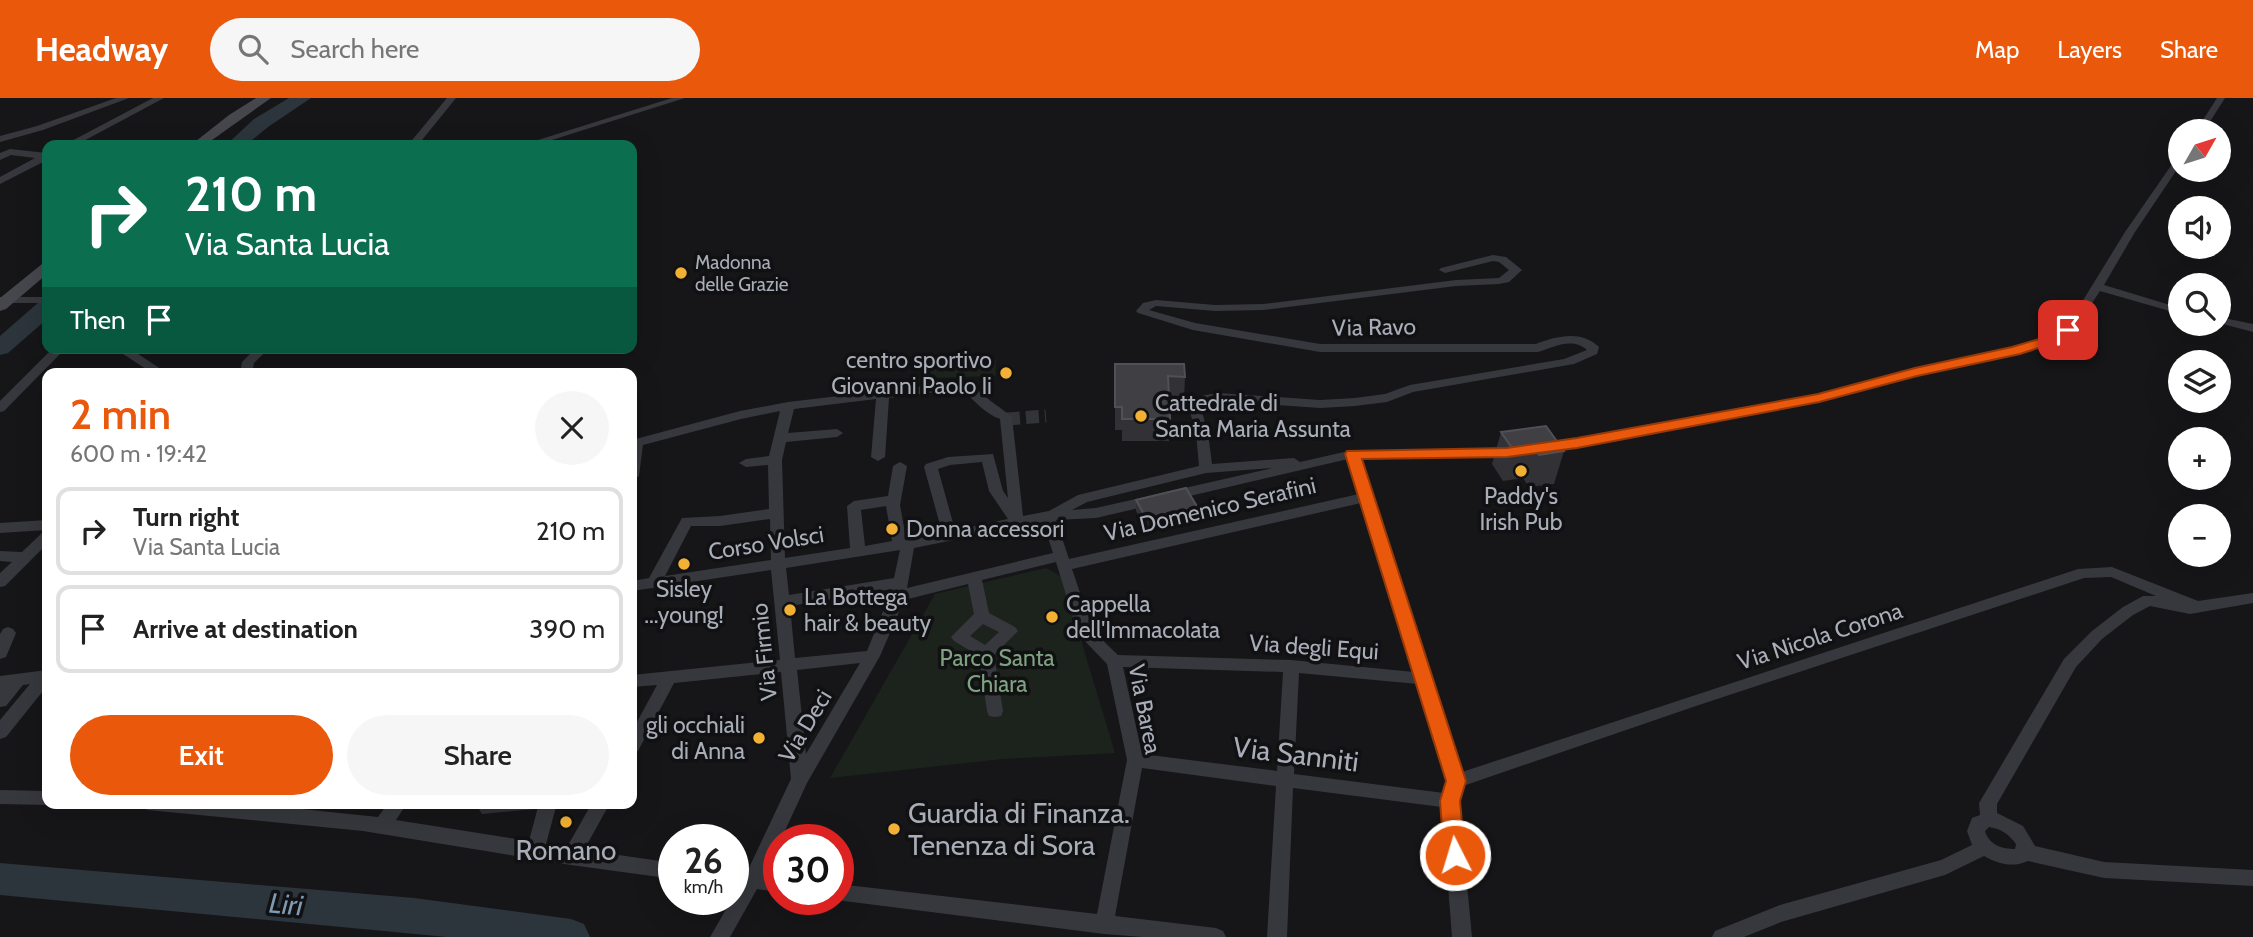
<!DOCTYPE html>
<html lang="en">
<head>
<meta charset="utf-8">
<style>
	:root { --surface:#fff; --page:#f6f6f6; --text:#222; --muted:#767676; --line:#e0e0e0; --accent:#ea580c }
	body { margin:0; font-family:Cabin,sans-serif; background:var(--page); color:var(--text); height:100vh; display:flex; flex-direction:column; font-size:26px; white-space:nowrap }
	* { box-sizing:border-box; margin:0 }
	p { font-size:23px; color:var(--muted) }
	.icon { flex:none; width:38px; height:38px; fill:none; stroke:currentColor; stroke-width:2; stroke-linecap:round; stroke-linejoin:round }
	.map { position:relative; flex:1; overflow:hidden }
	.sheet { position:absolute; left:42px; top:270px; width:595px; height:441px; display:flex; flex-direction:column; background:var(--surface); border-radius:14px; box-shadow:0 7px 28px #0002 }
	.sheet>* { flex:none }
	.hud { position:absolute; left:42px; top:42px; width:595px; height:214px; border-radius:14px; box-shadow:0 7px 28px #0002; background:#0b6e4f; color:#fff; overflow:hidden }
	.needle { width:46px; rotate:51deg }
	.buttons { position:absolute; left:2168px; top:21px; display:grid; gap:14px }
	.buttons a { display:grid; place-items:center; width:63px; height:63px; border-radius:50%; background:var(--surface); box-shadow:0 7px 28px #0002; font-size:35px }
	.speed { position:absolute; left:658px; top:726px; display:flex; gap:14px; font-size:35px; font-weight:700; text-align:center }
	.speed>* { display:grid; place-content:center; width:91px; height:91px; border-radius:50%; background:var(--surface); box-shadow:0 7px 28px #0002; line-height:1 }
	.speed small { font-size:18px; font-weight:400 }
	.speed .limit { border:10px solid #d22; background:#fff; color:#111 }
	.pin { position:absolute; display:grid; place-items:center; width:60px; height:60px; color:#fff; margin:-30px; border-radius:14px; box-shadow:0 4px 10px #0006 }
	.me { position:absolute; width:77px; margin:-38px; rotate:355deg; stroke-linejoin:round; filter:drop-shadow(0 0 5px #0008) }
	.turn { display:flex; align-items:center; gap:24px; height:147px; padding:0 28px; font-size:32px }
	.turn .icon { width:91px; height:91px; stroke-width:2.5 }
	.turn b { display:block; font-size:49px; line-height:60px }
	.then { display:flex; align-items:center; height:66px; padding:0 28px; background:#0003; gap:14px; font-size:26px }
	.round { display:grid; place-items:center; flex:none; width:74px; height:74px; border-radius:37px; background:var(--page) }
	.overview { display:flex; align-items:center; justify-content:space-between; height:119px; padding:0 28px }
	h1 { font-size:42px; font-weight:600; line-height:52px; color:var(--accent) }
	.button { display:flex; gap:14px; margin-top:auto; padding:14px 28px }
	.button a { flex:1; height:80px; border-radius:42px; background:var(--accent); color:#fff; font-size:28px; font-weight:600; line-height:80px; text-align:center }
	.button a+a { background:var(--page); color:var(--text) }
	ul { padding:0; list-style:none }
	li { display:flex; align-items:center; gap:21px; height:88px; margin:0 14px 10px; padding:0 14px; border:4px solid var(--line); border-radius:14px }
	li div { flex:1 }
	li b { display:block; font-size:26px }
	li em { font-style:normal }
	header { display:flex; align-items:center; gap:42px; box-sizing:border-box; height:98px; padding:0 35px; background:var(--accent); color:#fff }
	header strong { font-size:33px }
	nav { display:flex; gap:38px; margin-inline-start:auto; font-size:24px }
	.search { width:490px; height:63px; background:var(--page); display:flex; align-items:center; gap:18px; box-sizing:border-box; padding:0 24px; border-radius:38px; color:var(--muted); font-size:26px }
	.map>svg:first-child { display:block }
	.green { fill:#1c231d }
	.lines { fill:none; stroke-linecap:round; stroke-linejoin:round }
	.river { fill:#2c353c; fill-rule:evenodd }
	.street-tunnel { stroke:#333438; stroke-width:13; stroke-dasharray:13 6; stroke-linecap:butt }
	.street { fill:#37383d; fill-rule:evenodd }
	.secondary { fill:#45474d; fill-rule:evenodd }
	.wall { fill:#323236 }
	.shaded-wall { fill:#212124 }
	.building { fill:#3f3f44; stroke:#4f5156; stroke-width:2 }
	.route { fill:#ea580c; stroke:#983908; stroke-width:2 }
	.poi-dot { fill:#f2b134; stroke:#111113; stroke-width:2.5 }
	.labels { text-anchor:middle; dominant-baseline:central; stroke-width:7; stroke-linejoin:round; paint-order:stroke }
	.far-poi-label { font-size:19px; fill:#a8adb8; stroke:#111113; text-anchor:start }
	.street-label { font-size:23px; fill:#a8adb8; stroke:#111113 }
	.poi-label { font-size:23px; fill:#a8adb8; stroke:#111113; text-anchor:start }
	.park-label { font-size:23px; fill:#7fa381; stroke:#111113 }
	.near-street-label { font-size:28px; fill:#a8adb8; stroke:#111113 }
	.near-poi-label { font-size:28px; fill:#a8adb8; stroke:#111113; text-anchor:start }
	.near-water-label { font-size:28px; font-style:italic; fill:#7f9bb3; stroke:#111113 }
</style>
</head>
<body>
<header>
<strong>Headway</strong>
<div class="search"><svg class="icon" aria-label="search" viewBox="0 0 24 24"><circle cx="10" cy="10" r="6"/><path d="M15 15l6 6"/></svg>Search here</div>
<nav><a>Map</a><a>Layers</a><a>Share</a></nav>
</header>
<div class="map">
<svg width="2253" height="839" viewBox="0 0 2253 839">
	<rect width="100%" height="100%" fill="#161618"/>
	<!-- green -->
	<g class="green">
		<path d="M996,262L995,278L930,280L932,264Z"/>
		<path d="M1046,470L1062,479L1115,655L1002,661L830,680L935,496Z"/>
	</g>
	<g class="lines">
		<!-- river -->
		<g class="river">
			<path d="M289,0H311L268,29L246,47H226L254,21Z"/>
			<path d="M47,202V221L8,255L0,257V238L39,204Z"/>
			<path d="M0,765L414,800L571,821L584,826L590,839H447L0,797Z"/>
		</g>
		<!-- street-tunnel -->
		<path class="street-tunnel" d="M1007,321L1046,318"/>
		<!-- street -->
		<g class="street">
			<path d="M116,0H129L43,32L0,44V38L37,28Z"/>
			<path d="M153,0H164L76,47H64Z"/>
			<path d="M447,0H456L418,47H408Z"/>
			<path d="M672,0H685L536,47H522Z"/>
			<path d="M2217,0H2225L2204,33H2196Z"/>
			<path d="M292,44H305L310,47H287Z"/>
			<path d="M10,51L47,55V62L0,86V79L35,60L11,57L0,62V55Z"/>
			<path d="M2180,58V67L2135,134L2104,187L2180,210V216L2100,193L2074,232L2065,241L2020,256L1917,277L1819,304L1544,354L1537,350L1544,346L1818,296L1915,270L2013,250L2057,235L2066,228L2082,204L2125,134L2177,59Z"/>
			<path d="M1493,157L1506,159L1522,172L1509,184L1499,186L1456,188L1263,212L1215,213L1156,208L1149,212L1195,225L1320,246H1536C1557,238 1581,232 1599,249L1597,256L1574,266L1413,294L1387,304L1355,308L1320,310L1218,303L1208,304L1202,314L1208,335L1212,366L1294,360L1300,364L1353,352L1519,351L1521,354L1514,358L1361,360L1430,576L1434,581L1433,583L1462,674L2078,471L2112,469L2198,503L2253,495V505L2190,516L2150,508L2133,517L2102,541L2076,569L1997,706V715L2023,728L2035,748L2104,764L2253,772V788L2104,780L2028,763C2013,770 1998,766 1984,758L1945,777L1781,824L1744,839H1712L1715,833L1780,807L1941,762L1972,747L1967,733L1972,720L1980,717L1979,705L1982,700L2064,561L2092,533L2123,509L2143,498H2156L2111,479L2084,480L1696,608L1463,688L1459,703L1472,839H1452L1442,709L1293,690L1287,839H1267L1276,688L1142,670L1115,818L1216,830L1223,833L1226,839H1143L1104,836L836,802H838V786L1097,816L1127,662L1107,566L1078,536L1056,464L982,482L989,515L1015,529L1018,533L994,557L1003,613L1001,618L995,619L989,618L987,613L979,558L954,543L951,539L974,516L968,486L904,502L880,558L807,685L765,776L779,778V794L757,791L730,839H710L739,789L733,788V772L747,774L791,681L781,574L674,585L638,653L632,655V633L657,587L632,589V577L780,562L771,472L632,493V483L649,480L682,420L720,418L769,411L768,367L746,369L739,365L746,361L769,358L780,313L741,321L643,347L639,378L632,382V342L740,313L788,304L967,283L971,284C978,296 1002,310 1012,319L1023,418L1049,413L1078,397L1199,368L1196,335L1190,314L1200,298L1218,295L1320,302L1355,300L1385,296L1410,287L1564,261L1587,252C1572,239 1555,249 1538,254H1320L1193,232L1138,215L1136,213L1143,205L1156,202L1215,207L1263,206L1456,182L1499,180L1509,172L1499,164L1493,163L1445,175L1439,172L1441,170ZM961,291C973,301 985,316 1000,321L1008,400L1003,393L993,356L948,359L926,366L924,369L942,434L906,441L900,407L907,368L900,364L893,368L888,398L854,403L847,408L850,450L785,460L782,362L786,344L837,339L843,335L837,331L788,335L794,311L876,301L871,359L878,363L885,359L889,300ZM1348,361L1359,396L1069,461L1056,422L1096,420ZM982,364L989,393L1008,421L955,432L938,371L950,367ZM1273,370L1096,410L1072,412L1087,404L1206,375ZM1361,405L1414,574L1291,562L1118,557L1093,533L1072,471ZM886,408L892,443L865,448L861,412ZM770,421L771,462L665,478L691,428H720ZM1043,424L1053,455L907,490L914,450ZM900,452L894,480L789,497L786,470ZM892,491L867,553L795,560L790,508ZM983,526L999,534L985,547L970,538ZM860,565L806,656L797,572ZM1123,569L1283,574L1277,673L1142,656ZM1299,575L1418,586L1447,683L1444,695L1294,676ZM1989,729C2001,731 2009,736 2016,746L2015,751C2002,751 1989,747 1985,733Z"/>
			<rect x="0" y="199" width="47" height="6"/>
			<path d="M2219,219L2253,226V234L2219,225Z"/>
			<path d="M53,250H66L4,313L0,314V303Z"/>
			<path d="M114,250H129L167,275H152Z"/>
			<path d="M256,250H269L254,265L252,275H240L242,264Z"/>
			<path d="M47,422V432L0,435V425Z"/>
			<path d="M47,433V446L5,488L0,489V475L12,464L0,463V453L22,454L42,435Z"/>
			<path d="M8,529L13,531L16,535L6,559L0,561V536L3,531Z"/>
			<path d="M47,572V588L6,639L0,641V622L30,586L23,587L6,608L0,609V578Z"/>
			<path d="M0,692L47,693V705H53L47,707L0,706Z"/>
			<path d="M139,705H245L378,719L388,705H407L396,722L529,743L539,705H557L546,746L567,749L592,705H610L584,752L674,765V781L571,767L363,733L148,712L142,710Z"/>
		</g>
		<!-- secondary -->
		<g class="secondary">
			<path d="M256,0H271L205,47H191L229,17Z"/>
			<path d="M47,164V176L6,211L0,213V200L42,166Z"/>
		</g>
	</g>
	<!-- wall -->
	<g class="wall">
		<path d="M1115,266L1185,279L1184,301H1169V343H1122V332H1115Z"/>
		<path d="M1501,334L1564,353L1554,386L1529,389L1523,380L1503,383L1492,366Z"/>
		<path d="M1136,402L1197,421L1147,434L1136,413Z"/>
		<path d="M475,705H537L535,711L482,716Z"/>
	</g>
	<!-- shaded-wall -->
	<path class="shaded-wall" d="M1198,410L1197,421L1147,434V422Z"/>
	<!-- building -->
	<g class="building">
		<path d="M1115,266H1184L1185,279L1168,278L1170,321H1122V309H1115Z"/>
		<path d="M1546,328L1564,353L1539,357L1533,347L1512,350L1501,334Z"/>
		<path d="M1186,390L1198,410L1147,422L1136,402Z"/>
	</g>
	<!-- route -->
	<path class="route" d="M2068,228L2075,232L2065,241L2020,256L1917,278L1819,304L1577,350L1507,359L1362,361L1466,683L1460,703L1465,757L1462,764L1455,766L1447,764L1444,757L1440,703L1446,683L1345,356L1347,353L1507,350L1577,340L1818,296L1915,270L2012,249L2056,236Z"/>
	<!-- markers -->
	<g class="poi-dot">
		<circle cx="681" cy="175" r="7"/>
		<circle cx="1006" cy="275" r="7"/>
		<circle cx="1141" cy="318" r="7"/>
		<circle cx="1521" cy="373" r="7"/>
		<circle cx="892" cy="431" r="7"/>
		<circle cx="684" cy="466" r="7"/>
		<circle cx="790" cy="512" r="7"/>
		<circle cx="1052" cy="519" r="7"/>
		<circle cx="759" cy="640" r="7"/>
		<circle cx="566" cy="724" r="7"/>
		<circle cx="894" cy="731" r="7"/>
	</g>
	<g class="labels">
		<!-- far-poi labels -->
		<g class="far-poi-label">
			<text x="695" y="164">Madonna<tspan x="695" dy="22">delle Grazie</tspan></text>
		</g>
		<!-- street labels -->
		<g class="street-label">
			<text transform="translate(1374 229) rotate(-1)">Via Ravo</text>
			<text transform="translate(1210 411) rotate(-13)">Via Domenico Serafini</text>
			<text transform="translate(766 445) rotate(-9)">Corso Volsci</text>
			<text transform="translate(1820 538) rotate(-18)">Via Nicola Corona</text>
			<text transform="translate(1314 549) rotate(4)">Via degli Equi</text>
			<text transform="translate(764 554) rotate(-96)">Via Firmio</text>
			<text transform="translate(1145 611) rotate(79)">Via Barea</text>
			<text transform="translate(805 628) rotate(-59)">Via Deci</text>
		</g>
		<!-- poi labels -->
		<g class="poi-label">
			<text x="992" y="262" text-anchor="end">centro sportivo<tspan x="992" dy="26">Giovanni Paolo Ii</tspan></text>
			<text x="1155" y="305">Cattedrale di<tspan x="1155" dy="26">Santa Maria Assunta</tspan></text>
			<text x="1521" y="398" text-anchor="middle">Paddy's<tspan x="1521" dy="26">Irish Pub</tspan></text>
			<text x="906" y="431">Donna accessori</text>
			<text x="684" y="491" text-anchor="middle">Sisley<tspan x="684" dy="26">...young!</tspan></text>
			<text x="804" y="499">La Bottega<tspan x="804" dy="26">hair &amp; beauty</tspan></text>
			<text x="1066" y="506">Cappella<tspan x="1066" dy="26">dell'Immacolata</tspan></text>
			<text x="745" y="627" text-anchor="end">gli occhiali<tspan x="745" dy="26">di Anna</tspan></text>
		</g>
		<!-- park labels -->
		<g class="park-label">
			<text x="997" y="560">Parco Santa<tspan x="997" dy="26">Chiara</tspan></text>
		</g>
		<!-- near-street labels -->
		<g class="near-street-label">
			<text transform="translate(1296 656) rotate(7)">Via Sanniti</text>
		</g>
		<!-- near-poi labels -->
		<g class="near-poi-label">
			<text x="908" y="715">Guardia di Finanza.<tspan x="908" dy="32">Tenenza di Sora</tspan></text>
			<text x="566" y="752" text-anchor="middle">Romano</text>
		</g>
		<!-- near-water labels -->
		<g class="near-water-label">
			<text transform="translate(286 806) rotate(5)">Liri</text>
		</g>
	</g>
</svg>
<div class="buttons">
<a><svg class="needle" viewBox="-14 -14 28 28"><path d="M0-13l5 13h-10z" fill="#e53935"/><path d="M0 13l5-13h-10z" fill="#767676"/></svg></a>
<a><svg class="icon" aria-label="sound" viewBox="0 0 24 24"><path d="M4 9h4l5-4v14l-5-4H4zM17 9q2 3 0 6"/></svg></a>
<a><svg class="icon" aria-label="search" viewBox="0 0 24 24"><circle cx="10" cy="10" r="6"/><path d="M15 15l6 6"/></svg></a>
<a><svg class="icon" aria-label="layers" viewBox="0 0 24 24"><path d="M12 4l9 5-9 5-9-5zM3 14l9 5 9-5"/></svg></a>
<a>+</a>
<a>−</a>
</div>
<div class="speed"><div>26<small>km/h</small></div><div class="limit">30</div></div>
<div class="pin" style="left:2068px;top:232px;background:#d93025"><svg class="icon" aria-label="arrive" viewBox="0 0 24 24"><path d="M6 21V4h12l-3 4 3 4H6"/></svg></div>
<svg class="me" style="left:1455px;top:757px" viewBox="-20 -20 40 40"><circle r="17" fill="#ea580c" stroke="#fff" stroke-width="3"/><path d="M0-11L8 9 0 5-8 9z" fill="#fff"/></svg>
<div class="hud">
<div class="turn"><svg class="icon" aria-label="right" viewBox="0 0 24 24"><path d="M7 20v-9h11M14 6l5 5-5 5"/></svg><div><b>210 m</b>Via Santa Lucia</div></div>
<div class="then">Then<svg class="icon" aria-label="arrive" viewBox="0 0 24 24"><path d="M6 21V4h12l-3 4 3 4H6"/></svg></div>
</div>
<section class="sheet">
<div class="overview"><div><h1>2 min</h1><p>600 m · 19:42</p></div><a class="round"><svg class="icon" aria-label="close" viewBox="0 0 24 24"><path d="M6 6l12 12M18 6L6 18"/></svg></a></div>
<ul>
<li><svg class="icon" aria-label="right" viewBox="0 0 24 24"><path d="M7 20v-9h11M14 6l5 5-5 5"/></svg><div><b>Turn right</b><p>Via Santa Lucia</p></div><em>210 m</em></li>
<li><svg class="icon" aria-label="arrive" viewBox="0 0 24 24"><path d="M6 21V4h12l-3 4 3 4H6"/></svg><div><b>Arrive at destination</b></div><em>390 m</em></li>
</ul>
<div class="button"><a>Exit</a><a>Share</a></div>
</section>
</div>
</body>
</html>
